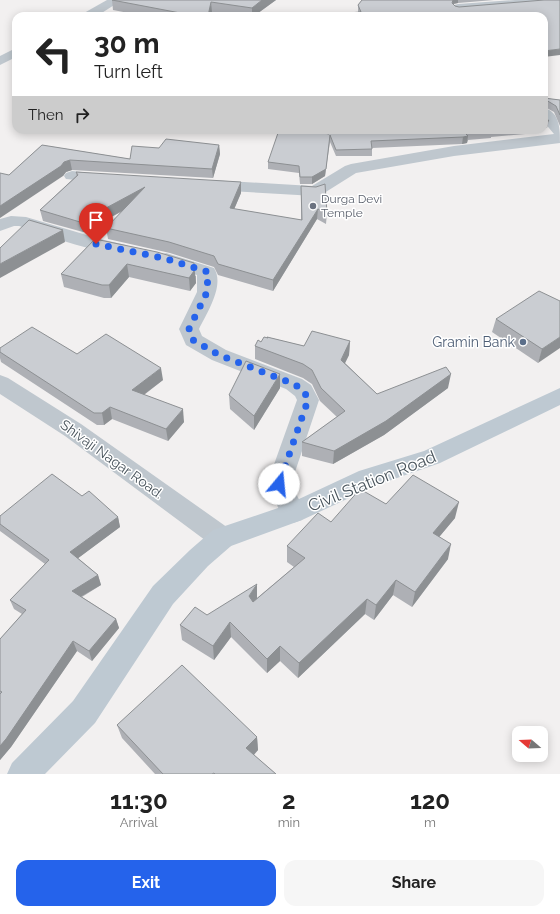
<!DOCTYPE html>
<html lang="en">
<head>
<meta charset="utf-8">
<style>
	:root { --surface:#fff; --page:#f6f6f6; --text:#222; --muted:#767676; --accent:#2563eb }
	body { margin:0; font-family:Raleway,sans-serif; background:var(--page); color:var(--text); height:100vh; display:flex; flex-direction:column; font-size:15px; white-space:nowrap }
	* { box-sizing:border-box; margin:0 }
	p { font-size:13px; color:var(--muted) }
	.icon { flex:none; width:22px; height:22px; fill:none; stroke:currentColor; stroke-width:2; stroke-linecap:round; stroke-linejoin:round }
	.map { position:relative; height:774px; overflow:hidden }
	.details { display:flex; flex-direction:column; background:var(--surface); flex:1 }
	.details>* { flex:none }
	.top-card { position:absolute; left:12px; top:12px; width:536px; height:122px; border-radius:12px; box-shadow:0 2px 10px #0003; background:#fff; color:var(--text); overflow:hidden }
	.needle { width:26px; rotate:289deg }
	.tools { position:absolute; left:512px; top:726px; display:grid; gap:8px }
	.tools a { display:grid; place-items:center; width:36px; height:36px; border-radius:8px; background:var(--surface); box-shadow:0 2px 10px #0003; font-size:20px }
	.pin { position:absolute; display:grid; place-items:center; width:34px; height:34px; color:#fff; margin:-41px -17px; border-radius:50% 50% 50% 0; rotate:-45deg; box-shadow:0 0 4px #0007 }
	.pin .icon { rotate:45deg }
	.me { position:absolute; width:44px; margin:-22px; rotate:17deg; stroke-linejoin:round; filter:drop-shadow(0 0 3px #0008) }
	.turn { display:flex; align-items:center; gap:14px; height:84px; padding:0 16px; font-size:18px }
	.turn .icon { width:52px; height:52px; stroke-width:2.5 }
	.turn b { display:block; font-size:28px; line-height:34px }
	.then { display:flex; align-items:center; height:38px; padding:0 16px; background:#0003; gap:8px; font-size:15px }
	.eta { display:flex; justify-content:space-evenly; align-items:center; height:68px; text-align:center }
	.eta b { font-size:24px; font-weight:700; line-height:28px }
	.cta { display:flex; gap:8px; margin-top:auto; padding:8px 16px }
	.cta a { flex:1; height:46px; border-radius:12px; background:var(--accent); color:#fff; font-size:16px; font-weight:700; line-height:46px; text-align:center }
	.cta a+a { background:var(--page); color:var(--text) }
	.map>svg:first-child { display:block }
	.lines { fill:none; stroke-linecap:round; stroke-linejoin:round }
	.street { fill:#bfc7ce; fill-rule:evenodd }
	.secondary { fill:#bec9d2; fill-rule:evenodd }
	.wall { fill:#aeb0b5 }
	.shaded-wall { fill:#8d9093 }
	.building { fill:#cacdd2; stroke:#8d9093 }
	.route { stroke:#2563eb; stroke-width:7; stroke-dasharray:0 12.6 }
	.worship-dot { fill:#6b7280; stroke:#fff; stroke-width:1.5 }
	.service-dot { fill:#5c6f8a; stroke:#fff; stroke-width:1.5 }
	.labels { text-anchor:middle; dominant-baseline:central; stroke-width:3; stroke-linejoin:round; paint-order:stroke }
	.far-worship-label { font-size:12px; fill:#5b616d; stroke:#fff; text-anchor:start }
	.service-label { font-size:14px; fill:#4e5e75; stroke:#fff; text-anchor:end }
	.street-label { font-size:14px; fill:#49545c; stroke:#fff }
	.near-street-label { font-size:17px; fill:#49545c; stroke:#fff }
</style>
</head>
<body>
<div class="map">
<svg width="560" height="774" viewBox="0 0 560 774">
	<rect width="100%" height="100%" fill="#f2f0f0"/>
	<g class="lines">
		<!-- street -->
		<g class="street">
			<path d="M107,0H122L97,16H82L84,13Z"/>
			<path d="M515,0H560V4L458,12L454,11L452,8L454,5L458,4Z"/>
			<path d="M16,48V57L0,65V56Z"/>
			<path d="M544,108C560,112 560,129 560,143L454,156L356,173L321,195L315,196L212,190L206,189L204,185L206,181L212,180L312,186L345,166L351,164L454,146L554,134L544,122Z"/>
			<path d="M72,171L112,175L114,178L112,181L106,183L66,179L64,176L66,173Z"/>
			<path d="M11,216L26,217L100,239L126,245L129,249L126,253C107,258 41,233 19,226H14L0,231V219Z"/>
			<path d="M166,253L214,268C225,285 207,313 199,329L202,336L226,350L302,379L311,385L319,400L291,484L306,513L302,520L293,523L284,520L267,484L297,400L295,396L286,389L212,360L186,345L179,329L197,292V275L159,263L157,259L159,255Z"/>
			<path d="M0,375L8,378L81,424L231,530L235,538L231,546L222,549L213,546L65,436L0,394Z"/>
		</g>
		<!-- secondary -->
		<path class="secondary" d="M560,388V405L440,463L377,485L302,520L231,546L208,566L173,604L95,723L45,774H7L12,763L73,701L153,586L190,550L213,530L284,506L359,471L424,451Z"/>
	</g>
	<!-- wall -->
	<g class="wall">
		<path d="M112,0H276L254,16H240L212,12L211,16H144L113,10Z"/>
		<path d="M362,0H494L458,3L453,4L455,6L459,7L544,16H321V15L358,12V5Z"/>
		<path d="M544,98L560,100V126L554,112L545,107L544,115L549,121L547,128H544Z"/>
		<path d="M325,130H538L537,133L491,137V138L468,140L467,143L462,144L372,148V156H336L330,142L325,176L312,184H300L299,173L268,169V162L326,133Z"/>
		<path d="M42,145L130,159L159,148L219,145L220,154L213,178L72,170L66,172L63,176L9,175Z"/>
		<path d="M76,172L241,193L234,209L301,220V186L327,213L326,224L317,219L273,291L218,275L214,267L170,253L108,239L106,228L123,211L83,232L43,221L40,210L76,176Z"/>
		<path d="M95,239L196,276V283L190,291L129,277L111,298H104L64,287L61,274Z"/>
		<path d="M560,301L538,363L492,332L496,319Z"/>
		<path d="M267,337L304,346L350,341L349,355L345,363L377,394L448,388L384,435L333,464L302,456V442L337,417L320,401L312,384L303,378L255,359V346L267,338Z"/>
		<path d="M0,348L163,380L144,395L184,422L168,441L112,419L104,425H97L1,362L0,358Z"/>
		<path d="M280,388L254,430L230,409L229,395Z"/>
		<path d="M82,496L118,517L120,527L78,558L98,575L101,585L82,597L116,619L119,628L92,661L77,651L11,747L0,760V639L22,614L14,609L10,600L45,564L0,531V516Z"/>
		<path d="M386,504L455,518L439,537L448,559L412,607L393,595L374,620L365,614L298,678L280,661L267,673L231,637L214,660L182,640L180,625L257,598L294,567L287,562V546L331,522Z"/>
		<path d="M117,725L257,737L258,750L254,755L276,774H155L122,738Z"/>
	</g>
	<!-- shaded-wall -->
	<g class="shaded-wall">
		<path d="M262,0H276L254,16H252V8Z"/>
		<path d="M453,0H458V3L453,4L452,3Z"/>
		<path d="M211,2L212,12L211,16H208Z"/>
		<path d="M560,49V55L544,57V51Z"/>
		<path d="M330,135L325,176L312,184V177Z"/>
		<path d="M468,136L467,143L462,144L463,137Z"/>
		<path d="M219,145L220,154L213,178L212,169Z"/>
		<path d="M70,160L72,170L66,172L63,176L0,218V206L64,162Z"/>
		<path d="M241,182V193L230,219V208Z"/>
		<path d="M145,187L146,198L83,232L80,222Z"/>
		<path d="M318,209L317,219L273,291V280Z"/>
		<path d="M63,230L65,242L0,278V264Z"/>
		<path d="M194,263L196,283L190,291L189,278Z"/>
		<path d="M127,264L129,277L111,298L109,285Z"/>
		<path d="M560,337V348L538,363L542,349Z"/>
		<path d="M350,341L349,355L340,373L341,360Z"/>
		<path d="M161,368L163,380L134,402L132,390Z"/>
		<path d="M280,374V388L254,430V416Z"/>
		<path d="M451,374L448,388L384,435L333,464L334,451Z"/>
		<path d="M110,407L112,419L104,425L102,413Z"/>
		<path d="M183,409L184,422L168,441L166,429Z"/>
		<path d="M459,502L455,518L430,548L433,533Z"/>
		<path d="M118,517L120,527L73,562L70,552Z"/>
		<path d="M451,544L448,559L412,607L415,592Z"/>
		<path d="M98,575L101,585L75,600L72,591Z"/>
		<path d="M396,580L393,595L374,620L376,605Z"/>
		<path d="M257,584V599L250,611L249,596Z"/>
		<path d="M367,599L365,614L298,678L299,663Z"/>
		<path d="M116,619L119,628L92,661L89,651Z"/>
		<path d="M230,622L231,637L214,660L213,646Z"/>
		<path d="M73,641L77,651L11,747L0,760V746Z"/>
		<path d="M280,646V661L267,673V659Z"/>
		<path d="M257,737L258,750L247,762L246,748Z"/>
	</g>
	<!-- building -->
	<g class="building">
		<path d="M112,0H262L252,8L211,2L208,16H196Z"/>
		<path d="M362,0H453L452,3L455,6L459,7L544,0H560V49L544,51V16H322L321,15L361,12L358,5Z"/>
		<path d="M544,98L560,100V115L556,106L546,100L544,101V115L549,121H544Z"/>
		<path d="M279,130H308L329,134L328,130H492V131L465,133L468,136L463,137L371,141L372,149L336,150L330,135L326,169L312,177H300L299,166L268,162Z"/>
		<path d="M166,139L219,145L212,169L70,160L64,162L61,166L0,206V173L9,175L42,145L130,159L132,146L159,148Z"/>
		<path d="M76,172L241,182L230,208L302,220L301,186L316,187L325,184L327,213L318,209L273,280L218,264L214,256L169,242L106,228L145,187L80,222L40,210L78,175Z"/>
		<path d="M29,220L63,230L0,264V248Z"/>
		<path d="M95,239L157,252L194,263V271L189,278L127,264L109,285H102L61,274Z"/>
		<path d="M539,291L560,301V337L542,349L496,319Z"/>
		<path d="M32,327L77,354L106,334L161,368L132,390L183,409L166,429L110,407L102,413H94L0,352V348Z"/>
		<path d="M312,331L350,341L341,360L377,394L446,367L451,374L386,421L334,451L302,442L345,411L321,388L312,370L303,364L255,346L258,340L261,342L264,337L268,338L267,337L304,346Z"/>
		<path d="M246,361L280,374L254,416L229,395Z"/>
		<path d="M52,474L82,496L89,491L118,517L70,552L98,575L72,591L116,619L89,651L73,641L6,739L0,746V694L2,692L0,691V639L26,610L10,600L49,560L0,524V516Z"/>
		<path d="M413,475L459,502L433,533L451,544L415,592L396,580L376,605L367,599L299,663L280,646L267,659L230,622L213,646L180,625L195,607L207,615L257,584L249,596L253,602L305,558L287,546L318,513L331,522L360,489L386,504Z"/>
		<path d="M182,665L257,737L246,748L276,774H215L214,773L212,774H163L117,725Z"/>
	</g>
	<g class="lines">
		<!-- route -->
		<path class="route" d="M96,244L163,258L208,272L207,292L189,329L193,340L219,355L294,384L304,391L308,400L279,484"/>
	</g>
	<!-- markers -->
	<circle class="worship-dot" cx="313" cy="206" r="4"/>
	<circle class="service-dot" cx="523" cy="342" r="4"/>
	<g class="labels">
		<!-- far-worship labels -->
		<g class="far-worship-label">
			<text x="321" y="199">Durga Devi<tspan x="321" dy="14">Temple</tspan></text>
		</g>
		<!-- service labels -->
		<g class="service-label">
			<text x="515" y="342">Gramin Bank</text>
		</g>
		<!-- street labels -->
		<g class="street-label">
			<text transform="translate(112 459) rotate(36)">Shivaji Nagar Road.</text>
		</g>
		<!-- near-street labels -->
		<g class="near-street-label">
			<text transform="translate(372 481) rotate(-22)">Civil Station Road</text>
		</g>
	</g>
</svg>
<div class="tools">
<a><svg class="needle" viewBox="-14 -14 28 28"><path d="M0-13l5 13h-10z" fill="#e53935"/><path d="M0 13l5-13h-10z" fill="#767676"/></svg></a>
</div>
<div class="pin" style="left:96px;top:244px;background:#d93025"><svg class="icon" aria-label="arrive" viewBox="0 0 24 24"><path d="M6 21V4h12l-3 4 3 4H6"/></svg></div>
<svg class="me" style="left:279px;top:484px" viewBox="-20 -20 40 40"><circle r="19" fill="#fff"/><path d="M0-13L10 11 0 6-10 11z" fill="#2563eb"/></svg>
<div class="top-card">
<div class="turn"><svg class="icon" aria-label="left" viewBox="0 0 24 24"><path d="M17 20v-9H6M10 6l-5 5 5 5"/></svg><div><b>30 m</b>Turn left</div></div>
<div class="then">Then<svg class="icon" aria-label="right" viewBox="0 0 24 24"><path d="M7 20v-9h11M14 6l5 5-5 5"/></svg></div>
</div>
</div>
<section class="details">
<div class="eta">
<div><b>11:30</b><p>Arrival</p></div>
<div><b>2</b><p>min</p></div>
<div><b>120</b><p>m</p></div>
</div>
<div class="cta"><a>Exit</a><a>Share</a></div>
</section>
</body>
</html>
